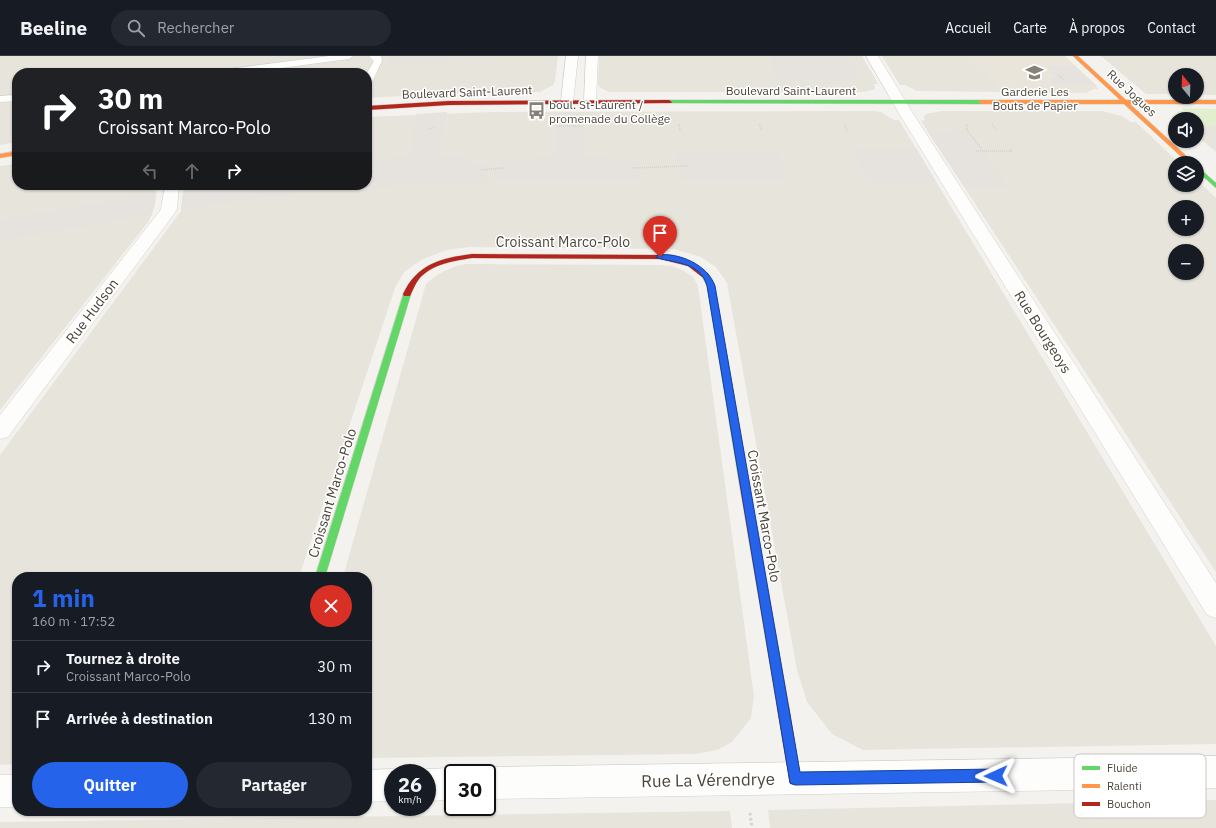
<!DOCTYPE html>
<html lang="fr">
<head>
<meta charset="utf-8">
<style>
	:root { --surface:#171b24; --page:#242831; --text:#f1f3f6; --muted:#9ea1a6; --line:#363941; --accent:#2563eb }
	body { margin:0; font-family:"IBM Plex Sans",sans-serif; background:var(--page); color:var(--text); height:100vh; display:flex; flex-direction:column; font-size:15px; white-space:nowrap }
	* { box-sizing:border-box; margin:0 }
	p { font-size:13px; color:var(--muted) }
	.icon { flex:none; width:22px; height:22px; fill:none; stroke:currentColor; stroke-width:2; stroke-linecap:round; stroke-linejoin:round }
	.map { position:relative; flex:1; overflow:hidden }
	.details { position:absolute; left:12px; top:516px; width:360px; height:244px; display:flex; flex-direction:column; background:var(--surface); border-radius:16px; box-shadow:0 1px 3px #0004 }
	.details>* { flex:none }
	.banner { position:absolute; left:12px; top:12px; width:360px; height:122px; border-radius:16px; box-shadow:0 1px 3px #0004; background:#202124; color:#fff; overflow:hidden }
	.needle { width:26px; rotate:341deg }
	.controls { position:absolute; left:1168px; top:12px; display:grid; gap:8px }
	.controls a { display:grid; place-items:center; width:36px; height:36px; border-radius:50%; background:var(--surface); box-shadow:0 1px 3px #0004; font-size:20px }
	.speed { position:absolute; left:384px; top:708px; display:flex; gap:8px; font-size:20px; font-weight:700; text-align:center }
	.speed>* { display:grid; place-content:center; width:52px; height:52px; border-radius:50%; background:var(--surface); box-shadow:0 1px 3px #0004; line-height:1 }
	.speed small { font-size:10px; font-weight:400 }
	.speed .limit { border:2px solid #111; border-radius:6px; background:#fff; color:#111 }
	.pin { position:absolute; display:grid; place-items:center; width:34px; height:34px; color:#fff; margin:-41px -17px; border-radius:50% 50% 50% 0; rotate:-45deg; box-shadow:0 0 4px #0007 }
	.pin .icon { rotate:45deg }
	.me { position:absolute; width:44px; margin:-22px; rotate:269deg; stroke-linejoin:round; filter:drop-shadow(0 0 3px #0008) }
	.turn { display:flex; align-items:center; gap:14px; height:84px; padding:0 20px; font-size:18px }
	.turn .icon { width:52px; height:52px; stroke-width:2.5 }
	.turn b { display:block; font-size:28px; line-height:34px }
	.lanes { display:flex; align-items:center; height:38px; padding:0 20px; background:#0003; justify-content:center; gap:20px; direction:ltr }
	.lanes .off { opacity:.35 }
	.round { display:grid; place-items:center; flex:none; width:42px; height:42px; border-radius:21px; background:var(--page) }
	.head { display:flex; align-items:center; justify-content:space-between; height:68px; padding:0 20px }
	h1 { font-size:24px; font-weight:700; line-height:30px; color:var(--accent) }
	.primary-button { display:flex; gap:8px; margin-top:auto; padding:8px 20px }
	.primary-button a { flex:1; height:46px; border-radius:24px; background:var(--accent); color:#fff; font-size:16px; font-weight:700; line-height:46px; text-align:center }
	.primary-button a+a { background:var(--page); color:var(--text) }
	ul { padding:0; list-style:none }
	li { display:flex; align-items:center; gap:12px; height:52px; padding:0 20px; border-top:1px solid var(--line) }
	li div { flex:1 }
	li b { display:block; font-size:15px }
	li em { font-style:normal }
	header { display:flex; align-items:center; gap:24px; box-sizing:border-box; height:56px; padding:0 20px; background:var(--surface); border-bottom:1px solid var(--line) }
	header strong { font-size:19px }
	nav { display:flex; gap:22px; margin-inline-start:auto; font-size:14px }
	.search { width:280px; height:36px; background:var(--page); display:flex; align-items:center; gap:10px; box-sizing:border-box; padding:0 14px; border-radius:22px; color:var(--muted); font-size:15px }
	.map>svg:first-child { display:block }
	.residential { fill:#e7e4dc; fill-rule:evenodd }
	.education { fill:#eae5da }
	.green { fill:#e1eecf }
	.parking { fill:#e6e3df }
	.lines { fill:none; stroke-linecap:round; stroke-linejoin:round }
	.lane-casing { stroke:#d2d0cb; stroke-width:1 }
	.street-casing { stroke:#d2d0cb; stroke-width:1 }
	.fast-casing { stroke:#d3cfc5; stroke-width:1 }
	.slow-casing { stroke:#d3cfc5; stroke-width:1 }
	.jam-casing { stroke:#d3cfc5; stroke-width:1 }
	.path-far2 { stroke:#d3d2cc; stroke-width:1.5; stroke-dasharray:1 1; stroke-linecap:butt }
	.path-far1 { stroke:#d3d2cc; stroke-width:2; stroke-dasharray:1.5 1.5; stroke-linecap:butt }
	.path { stroke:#d3d2cc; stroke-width:3; stroke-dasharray:2.5 2.5; stroke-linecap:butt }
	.lane { fill:#fdfdfc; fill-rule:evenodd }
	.street { fill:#fdfdfc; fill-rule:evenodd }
	.fast { fill:#63d668; fill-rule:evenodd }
	.slow { fill:#ff974d; fill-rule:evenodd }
	.jam { fill:#b3261e; fill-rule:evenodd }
	.route { fill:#2563eb; stroke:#184099 }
	.labels { text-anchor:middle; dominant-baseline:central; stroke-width:3; stroke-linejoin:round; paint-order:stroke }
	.far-street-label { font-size:12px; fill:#4b4439; stroke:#fff }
	.far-poi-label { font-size:12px; fill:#4b4439; stroke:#fff }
	.street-label { font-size:14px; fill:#4b4439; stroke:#fff }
	.near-street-label { font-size:17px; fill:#4b4439; stroke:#fff }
	.key { fill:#fff; stroke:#c9c7c4; stroke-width:1 }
	.key-label { font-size:11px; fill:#4b4439 }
</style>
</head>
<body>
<header>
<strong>Beeline</strong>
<div class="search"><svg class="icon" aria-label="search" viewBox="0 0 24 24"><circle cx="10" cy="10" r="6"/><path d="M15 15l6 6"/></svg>Rechercher</div>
<nav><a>Accueil</a><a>Carte</a><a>À propos</a><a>Contact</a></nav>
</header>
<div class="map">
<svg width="1216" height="772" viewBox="0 0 1216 772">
	<rect width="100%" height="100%" fill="#f4f2ee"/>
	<!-- residential -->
	<g class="residential">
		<path d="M0,0H558L555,25L553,29L540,36L453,37L367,42V17H17V86L0,89Z"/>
		<path d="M599,0H862L878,28H874L875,33L864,36H609L601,32L598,29Z"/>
		<path d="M882,0H973L1005,36L917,35L905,29H900Z"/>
		<path d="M1101,0H1216V39H1197V19H1175V38H1146Z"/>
		<path d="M873,55L881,56L894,64H899L1216,590V688L863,694L832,678L807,646L797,614L727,227L716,211L701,201L674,193L469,191L447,194L421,204L404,216L395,232L299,521H17V708L0,709V399L181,155L184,129H367V61L489,56Z"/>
		<path d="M941,55H1102L1122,60L1131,66H1136L1179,107H1175V129H1197V124L1216,142V516L921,65L925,64L924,61L926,58ZM1175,151H1197V173H1175ZM1175,195H1197V217H1175Z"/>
		<path d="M1197,70H1216V96L1197,80Z"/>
		<path d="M17,108V129H157L155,149L149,165L0,354V110Z"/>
		<path d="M466,208L659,209L672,210L684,215L693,221L698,230L754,640L751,662L732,686L717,694L695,698L367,702V521H343L426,228L437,219L453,211Z"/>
		<path d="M1216,744V772H770L768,754Z"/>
		<path d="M730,755L732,772H0V766Z"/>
	</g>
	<!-- education -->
	<path class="education" d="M973,0H1065L1096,29L1098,33H1094L1086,37L1005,36Z"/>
	<!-- green -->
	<path class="green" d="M1182,52L1216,53V70H1197V63H1178L1172,60L1179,55H1184Z"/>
	<!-- parking -->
	<g class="parking">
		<path d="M316,0H361L355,1L356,4L255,17H187Z"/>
		<path d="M391,0H489V2H452L449,9H387Z"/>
		<path d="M769,0H847L860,22H778Z"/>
		<path d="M1045,9L1075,10L1095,29H1056L1050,22L1056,21Z"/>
		<path d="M447,56L438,99H472L471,109L489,108L486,127L349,132L311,135L181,154L184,129H367V114L376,113L378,103L411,100L416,58Z"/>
		<path d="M558,56H585L582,100H610V105H640L641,125H494L497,106H532L534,101H554Z"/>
		<path d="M967,74L983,95L1009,132L966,133L927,75Z"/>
		<path d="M850,92H916L936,126H867Z"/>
		<path d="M692,95L779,96L788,125H681L677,97L692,96Z"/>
		<path d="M156,137L152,159L0,185V163Z"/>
	</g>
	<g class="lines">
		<defs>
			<g id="lane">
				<path d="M329,0H353L349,3L242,17H216L221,14Z"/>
				<path d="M369,0H381L382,5L372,26L367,29V17L374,5Z"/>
				<path d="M17,39V45L0,46V40Z"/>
			</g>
			<g id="street">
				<path d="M566,0H578L573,46L571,49H563L561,46Z"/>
				<path d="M586,0H598L596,46L594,49H586L584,46Z"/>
				<path d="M866,0H878L914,59L1216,527V562L1207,559L900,59Z"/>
				<path d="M165,129H179L177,153L174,158L8,381L0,383V359L159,156L161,153Z"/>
				<path d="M1216,700V732L487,743V717H475L487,711Z"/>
				<path d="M453,712L464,717H453V744L427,745V717H418L427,713Z"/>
				<path d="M393,713L402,717H393V745L367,746V714Z"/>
				<rect x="0" y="719" width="17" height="32"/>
			</g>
			<g id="fast">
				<path d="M669,44H981L984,46L981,48L667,47L666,46Z"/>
				<path d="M1197,110L1216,127V132L1197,115Z"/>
				<path d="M702,217H708L715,230L748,420L746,423H740L738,420L707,230L701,219Z"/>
				<path d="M404,236H410L411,238L325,521H315Z"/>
			</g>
			<g id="slow">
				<path d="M1073,0H1078L1126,44H1216V48H1130L1194,107H1188L1124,48H981L978,46L981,44H1120Z"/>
				<path d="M17,95V99L0,102V98Z"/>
				<path d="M743,416L746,417L748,420L789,651L787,655L783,657L779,655L777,651L738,420L740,417Z"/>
			</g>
			<g id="jam">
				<path d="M669,44L672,46L671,47L449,49L367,54V50L449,45Z"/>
				<path d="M472,198L660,199L692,207L709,219L705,221H702L688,210L660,203L472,202C453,205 432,208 419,223C415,228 413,234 410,240H404L403,238C417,208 441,202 472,198Z"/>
				<path d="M783,645L787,647L789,651L801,723L800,728L795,729L790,728L789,723L777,651L779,647Z"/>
			</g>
		</defs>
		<!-- lane casing -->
		<use href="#lane" class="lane-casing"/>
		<!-- street casing -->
		<use href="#street" class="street-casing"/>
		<!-- fast casing -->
		<use href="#fast" class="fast-casing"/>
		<!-- slow casing -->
		<use href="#slow" class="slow-casing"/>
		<!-- jam casing -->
		<use href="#jam" class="jam-casing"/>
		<!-- path-far2 -->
		<g class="path-far2">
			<path d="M1058,19L1064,24"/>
			<path d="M679,68L680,75"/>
			<path d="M759,68L762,75"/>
			<path d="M967,68V74L983,95"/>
			<path d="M992,68L996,74"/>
			<path d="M844,69L848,75"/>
			<path d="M557,70H582"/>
			<path d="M429,73L435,71"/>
			<path d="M976,95H1012L1010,92"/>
			<path d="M632,112L687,110"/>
			<path d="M481,114L504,112"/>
		</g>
		<!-- path-far1 -->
		<path class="path-far1" d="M16,128L17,126"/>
		<!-- path -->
		<path class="path" d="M750,757L752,772"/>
		<!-- lane -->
		<use href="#lane" class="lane"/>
		<!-- street -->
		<use href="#street" class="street"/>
		<!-- fast -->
		<use href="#fast" class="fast"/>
		<!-- slow -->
		<use href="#slow" class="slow"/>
		<!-- jam -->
		<use href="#jam" class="jam"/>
	</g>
	<!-- route -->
	<path class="route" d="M657,199C679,196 708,209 715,230L800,716L996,713L1000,715L1002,720L1000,724L996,726L795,729L790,727L707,230C701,207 677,207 657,202Z"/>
	<!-- icons -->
	<defs>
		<symbol id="school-bare" viewBox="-9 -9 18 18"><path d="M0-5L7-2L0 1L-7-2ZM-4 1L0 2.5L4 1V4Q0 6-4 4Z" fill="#868178" stroke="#fff" stroke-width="2.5" paint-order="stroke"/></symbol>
		<symbol id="bus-bare" viewBox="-9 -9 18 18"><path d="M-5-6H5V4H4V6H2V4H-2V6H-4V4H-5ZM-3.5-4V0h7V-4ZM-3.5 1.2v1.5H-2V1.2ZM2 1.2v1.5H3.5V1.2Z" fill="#868178" stroke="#fff" stroke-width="2.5" paint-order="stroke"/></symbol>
	</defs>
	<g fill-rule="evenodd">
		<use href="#school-bare" x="1022" y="4" width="25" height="25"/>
		<use href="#bus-bare" x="524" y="42" width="25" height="25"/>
	</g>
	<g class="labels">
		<!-- far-street labels -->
		<g class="far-street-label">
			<text x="791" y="34">Boulevard Saint-Laurent</text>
			<text transform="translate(467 36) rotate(-2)">Boulevard Saint-Laurent</text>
			<text transform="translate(1132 37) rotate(43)">Rue Jogues</text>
		</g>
		<!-- far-poi labels -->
		<g class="far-poi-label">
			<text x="1035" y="35">Garderie Les<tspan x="1035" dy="14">Bouts de Papier</tspan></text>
			<text x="549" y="48" text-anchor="start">boul. St-Laurent /<tspan x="549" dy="14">promenade du Collège</tspan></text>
		</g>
		<!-- street labels -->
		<g class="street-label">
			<text x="563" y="186">Croissant Marco-Polo</text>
			<text transform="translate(92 255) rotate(-53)">Rue Hudson</text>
			<text transform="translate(1043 276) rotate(58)">Rue Bourgeoys</text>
			<text transform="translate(332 437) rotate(-73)">Croissant Marco-Polo</text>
			<text transform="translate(764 460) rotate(80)">Croissant Marco-Polo</text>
		</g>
		<!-- near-street labels -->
		<g class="near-street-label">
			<text transform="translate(708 724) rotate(-1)">Rue La Vérendrye</text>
		</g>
	</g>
	<!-- legend -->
	<rect x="1074" y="698" width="132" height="64" rx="6" class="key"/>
	<rect x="1082" y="710" width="18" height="4" fill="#63d668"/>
	<rect x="1082" y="728" width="18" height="4" fill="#ff974d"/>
	<rect x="1082" y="746" width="18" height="4" fill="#b3261e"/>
	<g class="key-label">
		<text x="1107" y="716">Fluide</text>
		<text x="1107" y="734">Ralenti</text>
		<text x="1107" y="752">Bouchon</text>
	</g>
</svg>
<div class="controls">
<a><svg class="needle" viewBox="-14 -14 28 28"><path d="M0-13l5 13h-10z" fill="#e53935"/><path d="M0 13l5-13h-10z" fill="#9ea1a6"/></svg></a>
<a><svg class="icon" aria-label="sound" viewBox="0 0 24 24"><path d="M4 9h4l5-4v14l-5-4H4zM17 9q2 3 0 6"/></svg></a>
<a><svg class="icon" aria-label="layers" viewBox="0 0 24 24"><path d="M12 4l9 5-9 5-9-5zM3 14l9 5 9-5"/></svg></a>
<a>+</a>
<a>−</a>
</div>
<div class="speed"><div>26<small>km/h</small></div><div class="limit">30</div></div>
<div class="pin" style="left:660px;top:201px;background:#d93025"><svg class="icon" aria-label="arrive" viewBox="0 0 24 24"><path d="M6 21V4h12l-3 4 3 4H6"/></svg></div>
<svg class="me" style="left:996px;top:720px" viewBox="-20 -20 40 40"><path d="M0-17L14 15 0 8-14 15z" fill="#2563eb" stroke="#fff" stroke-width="4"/></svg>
<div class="banner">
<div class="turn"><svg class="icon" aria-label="right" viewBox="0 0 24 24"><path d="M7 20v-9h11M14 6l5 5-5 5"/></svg><div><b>30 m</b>Croissant Marco-Polo</div></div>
<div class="lanes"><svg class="icon off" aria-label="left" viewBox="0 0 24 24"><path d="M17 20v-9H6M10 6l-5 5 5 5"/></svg><svg class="icon off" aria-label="ahead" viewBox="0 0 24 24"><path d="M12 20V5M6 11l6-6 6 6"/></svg><svg class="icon" aria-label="right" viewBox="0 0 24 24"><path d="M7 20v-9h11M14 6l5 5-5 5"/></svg></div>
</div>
<section class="details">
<div class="head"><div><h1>1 min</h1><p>160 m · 17:52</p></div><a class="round" style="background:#d93025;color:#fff"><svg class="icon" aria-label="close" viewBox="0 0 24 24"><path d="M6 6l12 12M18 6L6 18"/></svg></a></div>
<ul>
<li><svg class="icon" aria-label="right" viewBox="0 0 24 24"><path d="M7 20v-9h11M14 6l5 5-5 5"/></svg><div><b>Tournez à droite</b><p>Croissant Marco-Polo</p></div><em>30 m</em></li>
<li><svg class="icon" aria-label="arrive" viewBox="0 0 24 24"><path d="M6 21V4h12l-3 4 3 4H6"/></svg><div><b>Arrivée à destination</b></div><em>130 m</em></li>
</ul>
<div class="primary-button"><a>Quitter</a><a>Partager</a></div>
</section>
</div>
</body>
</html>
